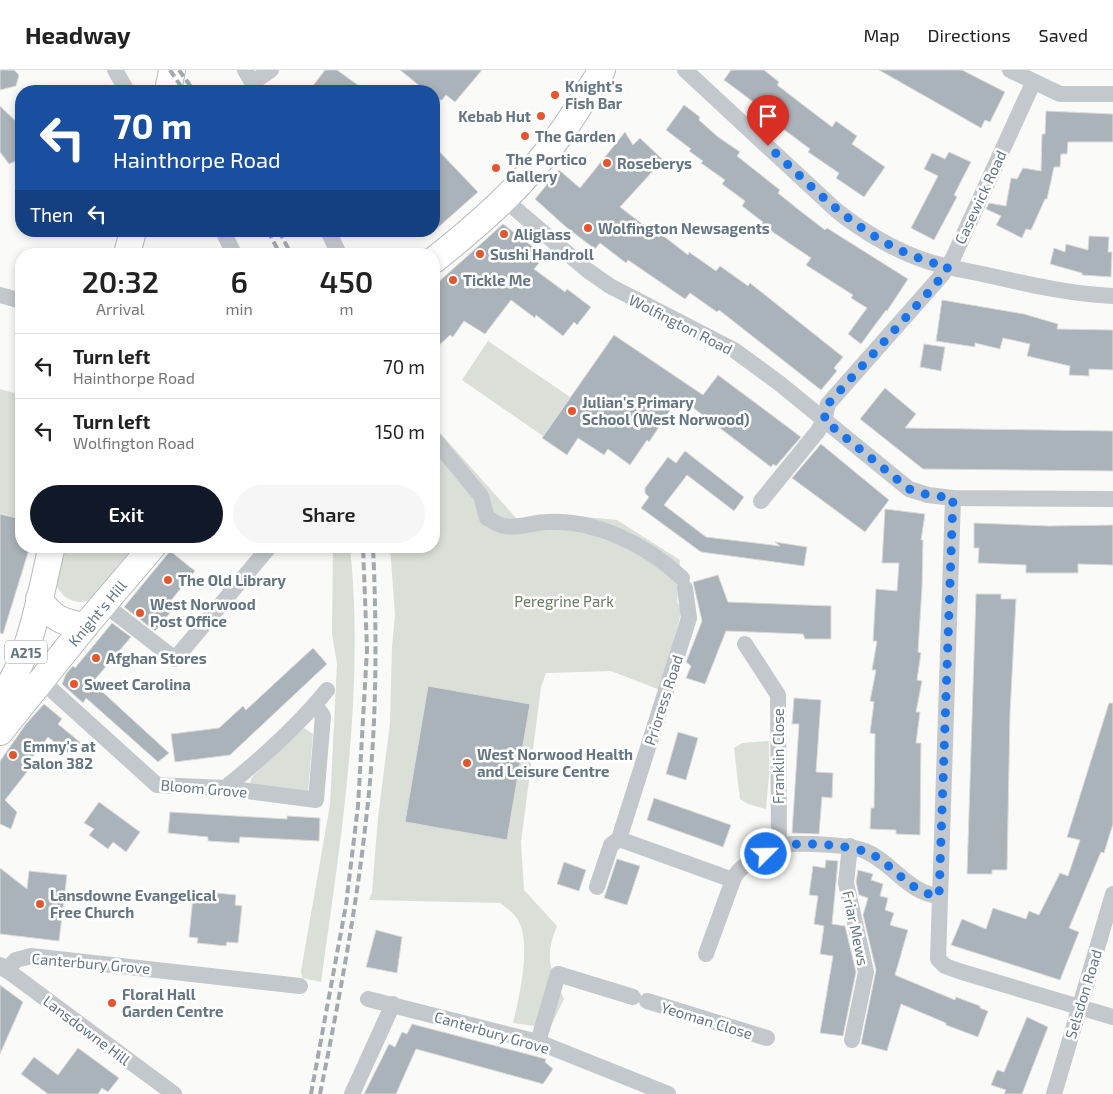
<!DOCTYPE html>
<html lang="en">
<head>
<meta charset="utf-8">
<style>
	:root { --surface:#fff; --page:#f6f6f6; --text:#222; --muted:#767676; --line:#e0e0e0; --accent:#111827 }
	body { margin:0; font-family:"Exo 2",sans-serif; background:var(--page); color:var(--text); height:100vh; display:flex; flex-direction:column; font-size:19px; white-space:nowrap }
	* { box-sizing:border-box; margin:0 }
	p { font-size:16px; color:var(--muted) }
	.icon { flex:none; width:28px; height:28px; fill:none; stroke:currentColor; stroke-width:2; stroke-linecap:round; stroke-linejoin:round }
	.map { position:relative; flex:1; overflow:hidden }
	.side { position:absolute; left:15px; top:178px; width:425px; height:305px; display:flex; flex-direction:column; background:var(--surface); border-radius:20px; box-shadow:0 2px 8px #0003 }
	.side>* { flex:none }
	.banner { position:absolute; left:15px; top:15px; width:425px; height:152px; border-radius:20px; box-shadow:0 2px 8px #0003; background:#1a4fa0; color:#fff; overflow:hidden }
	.pin { position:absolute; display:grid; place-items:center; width:42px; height:42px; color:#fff; margin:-51px -21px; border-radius:50% 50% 50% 0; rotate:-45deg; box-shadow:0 0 5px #0007 }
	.pin .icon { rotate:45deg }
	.me { position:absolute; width:55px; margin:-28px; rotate:67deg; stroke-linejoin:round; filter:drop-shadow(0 0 4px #0008) }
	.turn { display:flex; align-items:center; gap:18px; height:105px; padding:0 15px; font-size:22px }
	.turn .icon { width:65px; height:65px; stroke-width:2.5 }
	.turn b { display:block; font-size:35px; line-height:42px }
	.then { display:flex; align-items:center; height:48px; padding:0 15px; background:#0003; gap:10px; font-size:19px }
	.eta { display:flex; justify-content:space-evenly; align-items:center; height:85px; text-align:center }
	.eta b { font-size:30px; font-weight:600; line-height:35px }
	.cta { display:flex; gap:10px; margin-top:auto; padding:10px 15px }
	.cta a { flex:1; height:58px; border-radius:30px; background:var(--accent); color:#fff; font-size:20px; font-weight:600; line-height:58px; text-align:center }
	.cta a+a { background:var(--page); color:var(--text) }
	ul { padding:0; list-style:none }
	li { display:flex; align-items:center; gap:15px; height:65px; padding:0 15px; border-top:1px solid var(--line) }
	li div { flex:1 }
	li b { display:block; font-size:19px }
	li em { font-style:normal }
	header { display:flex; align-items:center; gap:30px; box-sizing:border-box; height:70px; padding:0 25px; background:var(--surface); border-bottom:1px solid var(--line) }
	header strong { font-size:24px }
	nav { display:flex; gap:28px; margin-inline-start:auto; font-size:18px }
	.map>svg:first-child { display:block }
	.green { fill:#dadfd7 }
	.building { fill:#aab3b9; stroke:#dcdcda }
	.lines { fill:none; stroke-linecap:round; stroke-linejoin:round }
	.primary-casing { stroke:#b5babe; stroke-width:28 }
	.street { stroke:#c3c8cc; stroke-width:16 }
	.primary { stroke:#fff; stroke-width:26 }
	.rail { stroke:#a2aab0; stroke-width:4; stroke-dasharray:8 4; stroke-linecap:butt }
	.route { stroke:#1a73e8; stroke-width:9; stroke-dasharray:0 16.2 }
	.poi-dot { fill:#e4572e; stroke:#fff; stroke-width:2 }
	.labels { text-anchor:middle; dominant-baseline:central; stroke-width:5; stroke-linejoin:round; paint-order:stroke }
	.shield { fill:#fff; stroke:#939fa8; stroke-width:1 }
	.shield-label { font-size:14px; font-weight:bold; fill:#657683 }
	.poi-label { font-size:15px; font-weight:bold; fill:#657683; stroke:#fff; text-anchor:start }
	.street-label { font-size:15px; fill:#657683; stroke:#fff }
	.park-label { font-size:15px; fill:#687a64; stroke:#fff }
</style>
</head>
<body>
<header>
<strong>Headway</strong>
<nav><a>Map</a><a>Directions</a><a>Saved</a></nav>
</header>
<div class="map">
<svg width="1113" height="1024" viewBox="0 0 1113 1024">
	<rect width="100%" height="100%" fill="#fafaf8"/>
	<!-- green -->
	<g class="green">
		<path d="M488,271L570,327L543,366L462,310Z"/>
		<path d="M0,319L21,325V449L0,443Z"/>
		<path d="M434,356L517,449L575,446L617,450L680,490L677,532L682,540L660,620L611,601L546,603L541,617L521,772L524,820L557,856C544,888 550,898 564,929L550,958L513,953C519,928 534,867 515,846C511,841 505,837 500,833L369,830L372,823L378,748L390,653L392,577L395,545L390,476H434Z"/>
		<path d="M63,476H136C122,493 109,512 93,527C79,540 54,525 55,506C56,497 61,486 63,476Z"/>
		<path d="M333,476H350C365,622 341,768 321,912L302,908L301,901L330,735L337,594L332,563Z"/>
		<path d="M304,658L313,664L308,722L256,718L250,713L252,707Z"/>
		<path d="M769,671V705L766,739L748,734L740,729L734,678L742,673Z"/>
	</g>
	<!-- building -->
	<g class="building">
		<path d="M0,0H14L19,5L16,16L0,20Z"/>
		<path d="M325,0H337L366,21H309Z"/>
		<path d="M400,0H482L455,32L446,25L442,30H436L434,28V21H426Z"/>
		<path d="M731,0H764L779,12L777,15L832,57L836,51L857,66L852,74L885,97L864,127L836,108L839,103L808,82L810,79L766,46L768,43L724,10Z"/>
		<path d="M879,0H962L1005,22L990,52L985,50L981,58Z"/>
		<path d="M684,35L700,47L699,50L718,67L740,82L737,86L780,120L778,123L799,140L825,160L827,158L908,209L887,241L886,240L861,274L848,264L867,238L851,228L853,225L806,195L811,188L761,154L763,152L742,136L745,131L722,114L725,110L701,93L703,91L689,81L691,79L666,60Z"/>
		<path d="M0,36L21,56V89L9,94L0,82Z"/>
		<path d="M1046,41L1113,44V72H1068L1067,84H1061L1060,97H1054L1047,129H1045L1031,160L1026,159L1022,168L996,155L1001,146L986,139L989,133L1006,136L1011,108L1017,109L1023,98L1041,101L1042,64H1045Z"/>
		<path d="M625,62L633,75L640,68L663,90L620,137L659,167L661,164L688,185L689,182L716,201L720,196L748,216L750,213L843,287L834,298L837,301L821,320L719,240L717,242L690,223L685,229L628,190L626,193L600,173L595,179L566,157L535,129L559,100L580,118Z"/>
		<path d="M434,76L478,122L434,161Z"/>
		<path d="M949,82L971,92L954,125L957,127L934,170L911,158L938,106L924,99L932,83L945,89Z"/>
		<path d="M503,154L545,186L534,199L565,222L567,219L591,237L577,255L574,252L563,266L536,245L535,248L511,230L485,264L464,251L453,267L450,265L434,280V216Z"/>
		<path d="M1089,166L1109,167L1108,182H1112L1111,207L1082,205V203L1050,194L1054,178L1065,182L1066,174L1088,180Z"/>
		<path d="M942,230L1024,244L1058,254L1057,259L1113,260V300L1089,299V306L1069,305L1070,296L1027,286L1030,274L1003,268L1000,279L975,273V277L936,271Z"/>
		<path d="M614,265L703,325L718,305L801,367L776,396L773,394L771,397L679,327L649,372L647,370L630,395L608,379L604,385L578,368L567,385L542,368Z"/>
		<path d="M924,274L945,277L941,301L920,297Z"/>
		<path d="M885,318L916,344L905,358L1113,361V401L923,399L860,349Z"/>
		<path d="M821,374L889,430L865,462L792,408Z"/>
		<path d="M685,381L744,427L734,441L687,405L664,435L706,467L780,476L775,472L807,477L804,496L701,482L641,438L649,427L645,423V418L668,387L676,393Z"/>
		<path d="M885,439L925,444L921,470H923L922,517L918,582L921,583L917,610L922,611L916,642H920L916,673H921L920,765L896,764V760L870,759L871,738H874L875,664L870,663L874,632L870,631L876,600H872L877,571H873L876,519L897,521L899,493H882Z"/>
		<path d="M0,444L21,449V476H30L3,564L0,563Z"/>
		<path d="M974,453L1049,456L1113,455V495L1078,494V503H1026V495L978,493L979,478H974Z"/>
		<path d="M170,481L195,501L164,539L170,543L155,561L124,537Z"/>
		<path d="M718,505L728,532L831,536V569H805L803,564L726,561L705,614L686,608L691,596L686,592L702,551L693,512Z"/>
		<path d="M976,524H1001V529H1016L1010,643L1007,800H992V804H967Z"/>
		<path d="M112,553L131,567L91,614L96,616L169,683L158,692L86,628L83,633L62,614L66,604L73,596L75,598Z"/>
		<path d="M313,578L327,594L230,685L175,692L171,664L219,658L243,636L246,640Z"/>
		<path d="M428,616L530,634L507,770L405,752Z"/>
		<path d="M794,628L821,630L816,702L833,703L832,728L822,727L819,764L792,763L799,654H792Z"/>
		<path d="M1109,633H1113V754L1104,783L1101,782L1069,858L1079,862L1060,910L951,875L962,849L986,859L993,838L1026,849L1029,841L1039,845L1060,803L1068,806L1080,770L1067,767Z"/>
		<path d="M44,634L62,649L58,654L81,673L71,685L48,667L30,690L34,693L5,730L17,742L11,759L0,754V691L26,654Z"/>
		<path d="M678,662L698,668L686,710L666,704Z"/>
		<path d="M654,728L731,755L723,777L647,750Z"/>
		<path d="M99,732L140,762L126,782L113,772L108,779L89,765L94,759L84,753Z"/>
		<path d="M170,742L287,749V746L320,748L319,771L240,767L239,773L208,771V767L168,763Z"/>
		<path d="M617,789L640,796L627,835L604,828Z"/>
		<path d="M826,790L838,791L832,854L845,856L856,902L843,966L820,963L833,886L820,884L824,856L814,854L818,826L809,825L813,796L825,798Z"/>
		<path d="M564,792L586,800L579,821L557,814Z"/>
		<path d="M0,798L27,819L29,801L67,805L59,871L0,864Z"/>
		<path d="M858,800L873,804L871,810L883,814L880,826L888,828L885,840L894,843L890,855L908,860L895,905L955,930L956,927L980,936V938L988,941L978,967L946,955V953L901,934L887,981L861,974L876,900L863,845L868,828L859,825L856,812Z"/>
		<path d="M198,821L236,825L235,835L242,836L238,873L227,872L226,876L197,873L198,868L189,867L193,827H197Z"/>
		<path d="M376,860L402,867L397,903L366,897Z"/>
		<path d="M0,915L23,932L0,984Z"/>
		<path d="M1027,947L1048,957L1022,1024H1004L1006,1020L991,1015L997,1000L1004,1002Z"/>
		<path d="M412,954L546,989L545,992L553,999L543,1014L416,979L396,1024H364L389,974L395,977L402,962L407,964Z"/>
		<path d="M78,978L119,1008L108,1022L102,1018L98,1024H48L21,1004L34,987L58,1005Z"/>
	</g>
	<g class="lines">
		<defs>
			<g id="primary">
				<path d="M168,21L172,0"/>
				<path d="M127,184L133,161"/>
				<path d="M434,190C478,155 523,116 556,70C573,48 587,23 602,0"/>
				<path d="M39,529C53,549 62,552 85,556"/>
				<path d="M0,630C32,585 39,529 52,476"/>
				<path d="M0,662L85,556L153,476"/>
			</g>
		</defs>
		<!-- primary casing -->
		<use href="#primary" class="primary-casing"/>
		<!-- street -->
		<g class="street">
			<path d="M115,0L127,21"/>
			<path d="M245,0L257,21"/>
			<path d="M685,0L836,140C863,162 899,183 933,193C953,199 975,202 996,207C1035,216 1073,224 1113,226"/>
			<path d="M1010,0L1060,24H1113"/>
			<path d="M252,13L271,0"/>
			<path d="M504,129L587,200L610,216L734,280L779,313L909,419L928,425L953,428L1113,429"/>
			<path d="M223,161L234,184"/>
			<path d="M328,161L339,184"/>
			<path d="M0,225L21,231"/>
			<path d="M434,369L481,426L487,448C492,450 499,456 505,456C517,459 534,452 547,452C595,449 647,475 682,508"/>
			<path d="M953,428L938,889L945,896L962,902L1113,947"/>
			<path d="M761,431L818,361L824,350L828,334L942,205L953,188L1033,13"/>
			<path d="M104,534L175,589L270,476"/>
			<path d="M745,574L778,625L779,778"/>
			<path d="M42,611L157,715L225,718L316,730L323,646L315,635"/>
			<path d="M225,718C261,689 298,656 327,620"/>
			<path d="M619,769L733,810C738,795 770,779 785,775C799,772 852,775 865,781C892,792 909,824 939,826"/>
			<path d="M850,776L846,813L866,902L852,970"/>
			<path d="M597,817L611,775L619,769L689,548L685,518"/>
			<path d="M706,884L733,810"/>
			<path d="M0,895L174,1024"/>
			<path d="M6,900L16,890L31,886L300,916"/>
			<path d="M368,929L538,972L668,1024"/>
			<path d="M647,931L767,968"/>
			<path d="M538,972L558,904L633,927"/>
			<path d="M352,1024L393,934"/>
			<path d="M1054,1024L1113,824"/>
		</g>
		<!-- primary -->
		<use href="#primary" class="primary"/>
		<!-- rail -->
		<g class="rail">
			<path d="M170,0L184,21"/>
			<path d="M179,0L194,21"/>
			<path d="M268,161L280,184"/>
			<path d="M279,161L291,184"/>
			<path d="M311,1024L346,835L358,736L367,580L363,476"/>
			<path d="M320,1024C339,930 357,836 367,741C377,653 377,564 373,476"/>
		</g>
	</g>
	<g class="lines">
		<!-- route -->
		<path class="route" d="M766,784C772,781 780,776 787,775C807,772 858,775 875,786C896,799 913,824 939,826L953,428L928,425L909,419L824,350L828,334L936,214L948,197C869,178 824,128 768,76"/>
	</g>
	<!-- markers -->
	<g class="poi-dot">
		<circle cx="555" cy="25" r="5"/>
		<circle cx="541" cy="46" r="5"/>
		<circle cx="525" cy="66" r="5"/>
		<circle cx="607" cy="93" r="5"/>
		<circle cx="496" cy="98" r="5"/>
		<circle cx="588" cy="158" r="5"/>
		<circle cx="504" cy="164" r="5"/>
		<circle cx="480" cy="184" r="5"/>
		<circle cx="453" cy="210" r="5"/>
		<circle cx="572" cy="341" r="5"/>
		<circle cx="168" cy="510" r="5"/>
		<circle cx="140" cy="543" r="5"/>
		<circle cx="96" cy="588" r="5"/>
		<circle cx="74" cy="614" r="5"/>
		<circle cx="13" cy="685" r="5"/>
		<circle cx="467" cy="693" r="5"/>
		<circle cx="40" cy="834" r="5"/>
		<circle cx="112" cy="933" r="5"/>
	</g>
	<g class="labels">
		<!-- shield labels -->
		<rect class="shield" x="5" y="570.5" width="42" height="23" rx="4"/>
		<g class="shield-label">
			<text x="26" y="582">A215</text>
		</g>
		<!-- poi labels -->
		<g class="poi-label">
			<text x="565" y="16">Knight's<tspan x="565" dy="17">Fish Bar</tspan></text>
			<text x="531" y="46" text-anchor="end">Kebab Hut</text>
			<text x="535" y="66">The Garden</text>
			<text x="506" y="89">The Portico<tspan x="506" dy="17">Gallery</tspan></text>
			<text x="617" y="93">Roseberys</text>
			<text x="598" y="158">Wolfington Newsagents</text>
			<text x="514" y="164">Aliglass</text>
			<text x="490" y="184">Sushi Handroll</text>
			<text x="463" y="210">Tickle Me</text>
			<text x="582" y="332">Julian's Primary<tspan x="582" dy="17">School (West Norwood)</tspan></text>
			<text x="178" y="510">The Old Library</text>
			<text x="150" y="534">West Norwood<tspan x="150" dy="17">Post Office</tspan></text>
			<text x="106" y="588">Afghan Stores</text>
			<text x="84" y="614">Sweet Carolina</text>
			<text x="23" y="676">Emmy's at<tspan x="23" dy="17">Salon 382</tspan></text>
			<text x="477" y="684">West Norwood Health<tspan x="477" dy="17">and Leisure Centre</tspan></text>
			<text x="50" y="825">Lansdowne Evangelical<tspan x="50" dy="17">Free Church</tspan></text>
			<text x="122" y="924">Floral Hall<tspan x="122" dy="17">Garden Centre</tspan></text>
		</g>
		<!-- street labels -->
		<g class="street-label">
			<text transform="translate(980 127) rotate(-65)">Casewick Road</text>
			<text transform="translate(681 254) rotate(27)">Wolfington Road</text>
			<text transform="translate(97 543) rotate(-50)">Knight's Hill</text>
			<text transform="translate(663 630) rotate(-72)">Prioress Road</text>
			<text transform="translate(778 686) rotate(-90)">Franklin Close</text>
			<text transform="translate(204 718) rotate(5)">Bloom Grove</text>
			<text transform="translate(856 858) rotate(78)">Friar Mews</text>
			<text transform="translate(91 893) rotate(5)">Canterbury Grove</text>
			<text transform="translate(1083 924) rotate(-73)">Selsdon Road</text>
			<text transform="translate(707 950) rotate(17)">Yeoman Close</text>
			<text transform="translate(87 960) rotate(37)">Lansdowne Hill</text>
			<text transform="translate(492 962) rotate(16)">Canterbury Grove</text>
		</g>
		<!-- park labels -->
		<g class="park-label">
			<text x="564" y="531">Peregrine Park</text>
		</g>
	</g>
</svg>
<div class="pin" style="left:768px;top:76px;background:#d93025"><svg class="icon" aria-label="arrive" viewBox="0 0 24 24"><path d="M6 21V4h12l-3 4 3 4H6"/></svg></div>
<svg class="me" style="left:766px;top:784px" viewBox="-20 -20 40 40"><circle r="17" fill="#1a73e8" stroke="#fff" stroke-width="3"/><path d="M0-11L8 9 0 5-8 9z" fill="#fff"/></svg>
<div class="banner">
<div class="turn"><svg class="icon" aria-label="left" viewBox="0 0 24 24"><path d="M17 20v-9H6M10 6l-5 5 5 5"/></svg><div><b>70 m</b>Hainthorpe Road</div></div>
<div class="then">Then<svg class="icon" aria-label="left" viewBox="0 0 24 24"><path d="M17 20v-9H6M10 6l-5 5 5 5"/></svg></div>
</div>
<section class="side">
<div class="eta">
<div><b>20:32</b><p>Arrival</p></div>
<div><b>6</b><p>min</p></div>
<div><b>450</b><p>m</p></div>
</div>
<ul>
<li><svg class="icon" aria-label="left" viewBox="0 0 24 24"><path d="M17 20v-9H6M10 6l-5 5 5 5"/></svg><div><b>Turn left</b><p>Hainthorpe Road</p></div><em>70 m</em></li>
<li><svg class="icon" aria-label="left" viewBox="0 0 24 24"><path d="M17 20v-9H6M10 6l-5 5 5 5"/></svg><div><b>Turn left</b><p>Wolfington Road</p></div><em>150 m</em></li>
</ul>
<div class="cta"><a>Exit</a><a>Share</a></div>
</section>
</div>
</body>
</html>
